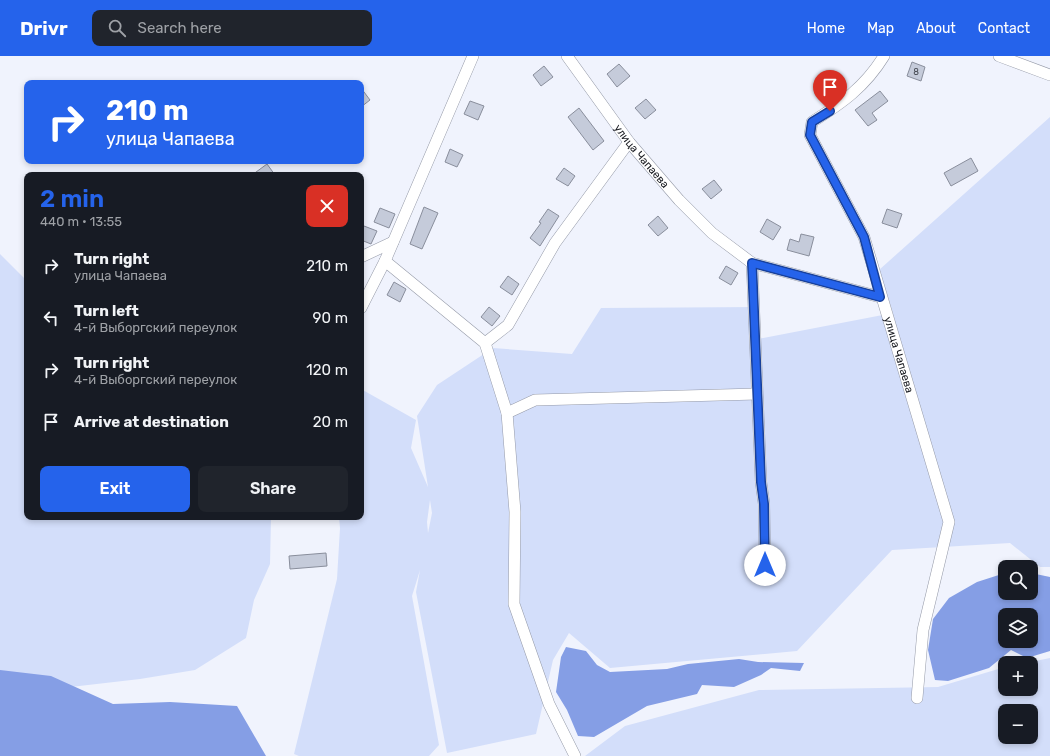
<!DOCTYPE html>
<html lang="en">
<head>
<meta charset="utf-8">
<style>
	:root { --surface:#171b24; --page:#20242c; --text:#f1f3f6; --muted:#9ea1a6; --accent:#2563eb }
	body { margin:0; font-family:Rubik,sans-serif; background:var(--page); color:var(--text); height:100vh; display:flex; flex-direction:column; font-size:15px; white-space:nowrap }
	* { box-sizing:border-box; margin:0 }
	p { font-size:13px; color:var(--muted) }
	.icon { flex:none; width:22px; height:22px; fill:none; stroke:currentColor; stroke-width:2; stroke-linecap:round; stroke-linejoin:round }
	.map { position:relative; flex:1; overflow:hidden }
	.drawer { position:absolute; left:24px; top:116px; width:340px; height:348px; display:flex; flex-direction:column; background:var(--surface); border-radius:8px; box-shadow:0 2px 6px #0003 }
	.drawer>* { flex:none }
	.hud { position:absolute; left:24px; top:24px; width:340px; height:84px; border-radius:8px; box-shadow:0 2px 6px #0003; background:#2563eb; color:#fff; overflow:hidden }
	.controls { position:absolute; left:998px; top:504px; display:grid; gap:8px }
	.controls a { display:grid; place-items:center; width:40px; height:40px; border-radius:8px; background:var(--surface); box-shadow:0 2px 6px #0003; font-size:20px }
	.pin { position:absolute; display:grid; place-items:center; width:34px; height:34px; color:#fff; margin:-41px -17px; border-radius:50% 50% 50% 0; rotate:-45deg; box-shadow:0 0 4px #0007 }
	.pin .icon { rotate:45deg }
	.me { position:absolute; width:44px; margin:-22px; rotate:0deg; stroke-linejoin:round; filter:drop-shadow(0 0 3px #0008) }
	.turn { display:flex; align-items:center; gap:14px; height:84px; padding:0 16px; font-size:18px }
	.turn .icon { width:52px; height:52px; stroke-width:2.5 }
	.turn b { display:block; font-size:28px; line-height:34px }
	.round { display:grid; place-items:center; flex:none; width:42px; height:42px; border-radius:8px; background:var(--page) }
	.overview { display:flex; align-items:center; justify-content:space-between; height:68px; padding:0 16px }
	h1 { font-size:24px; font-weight:600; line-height:30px; color:var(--accent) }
	.primary-button { display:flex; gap:8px; margin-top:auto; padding:8px 16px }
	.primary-button a { flex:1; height:46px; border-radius:8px; background:var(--accent); color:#fff; font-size:16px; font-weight:600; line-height:46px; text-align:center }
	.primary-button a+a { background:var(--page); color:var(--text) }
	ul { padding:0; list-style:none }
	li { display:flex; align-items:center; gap:12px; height:52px; padding:0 16px }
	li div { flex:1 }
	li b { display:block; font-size:15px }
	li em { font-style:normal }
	header { display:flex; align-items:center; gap:24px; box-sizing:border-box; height:56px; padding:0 20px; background:var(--accent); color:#fff }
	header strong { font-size:19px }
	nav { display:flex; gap:22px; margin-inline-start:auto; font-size:14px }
	.search { width:280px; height:36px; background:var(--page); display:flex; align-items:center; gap:10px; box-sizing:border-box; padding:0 14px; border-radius:8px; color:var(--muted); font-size:15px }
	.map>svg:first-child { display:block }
	.green { fill:#d3defa; fill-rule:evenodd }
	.water { fill:#859ee5; fill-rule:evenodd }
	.building { fill:#c5cbda; stroke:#898e9c }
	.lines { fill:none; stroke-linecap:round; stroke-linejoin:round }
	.street-casing { stroke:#959aa8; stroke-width:12 }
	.street { stroke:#fff; stroke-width:11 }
	.route-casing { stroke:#184099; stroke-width:10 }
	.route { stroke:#2563eb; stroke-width:7 }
	.labels { text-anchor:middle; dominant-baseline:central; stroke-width:3.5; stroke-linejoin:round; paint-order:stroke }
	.number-label { font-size:9px; fill:#42464e }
	.street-label { font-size:11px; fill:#17191f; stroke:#f0f3fd }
</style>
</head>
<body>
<header>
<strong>Drivr</strong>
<div class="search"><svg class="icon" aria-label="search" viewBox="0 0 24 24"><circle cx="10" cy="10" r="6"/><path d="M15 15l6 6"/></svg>Search here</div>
<nav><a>Home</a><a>Map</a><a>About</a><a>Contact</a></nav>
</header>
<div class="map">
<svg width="1050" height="700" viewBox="0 0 1050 700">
	<rect width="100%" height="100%" fill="#f0f3fd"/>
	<!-- green -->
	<g class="green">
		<path d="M1050,61V511H1040L1010,487L892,494L797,595L610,612L569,577L553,604L536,678L447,697L416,536L420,514L412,540L439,689L429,700H299L294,698L337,523L340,472L339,461H361V333L416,364L411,392L428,431L417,360L437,329L493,292L572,298L601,252L759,251L758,283L893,257L879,214ZM430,444L432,457L428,477L427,466Z"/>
		<path d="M0,198L27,225V461H271L270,508L254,544L246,582L195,614L140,623L62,632L0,615Z"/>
		<path d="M1050,602V700H585L625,670L759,634L938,631L1005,611V633H1031V607H1026ZM1005,655H1031V681H1005Z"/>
	</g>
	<!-- water -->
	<g class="water">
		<path d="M1005,517V537H1031V517L1050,521V595L1027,602L1011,594L989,612L948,625L935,624L928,594L933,563L949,542L977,526ZM1005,559H1031V585H1005Z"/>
		<path d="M566,591L586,595L597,609L610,616L667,613L688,608L739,603L758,606L804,607L800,615L771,612L761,619L734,631L702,629L697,638L647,650L594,681L578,680L567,654L556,636L561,601Z"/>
		<path d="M0,614L51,620L113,648L170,646L237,650L266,700H0Z"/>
	</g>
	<!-- building -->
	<g class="building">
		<path d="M912,6L925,11L921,25L907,20Z"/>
		<path d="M619,8L630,20L617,31L607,18Z"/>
		<path d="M544,10L553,21L541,30L533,19Z"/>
		<path d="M361,32L370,44L361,51Z"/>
		<path d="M880,35L888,45L872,57L877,64L868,70L855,54Z"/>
		<path d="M646,43L656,54L645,63L635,52Z"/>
		<path d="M470,45L484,50L478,64L464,58Z"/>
		<path d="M579,52L604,85L593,94L568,61Z"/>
		<path d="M450,93L463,99L457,111L445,106Z"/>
		<path d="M971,102L978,115L951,130L944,117Z"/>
		<path d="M267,108L275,119H252Z"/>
		<path d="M564,112L575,120L568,130L556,123Z"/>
		<path d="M714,124L722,134L711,143L702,133Z"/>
		<path d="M424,151L438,157L422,193L410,188Z"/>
		<path d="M380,152L395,158L389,172L374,166Z"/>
		<path d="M548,153L559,160L540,190L530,182L541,167L539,166Z"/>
		<path d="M887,153L902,158L897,172L882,167Z"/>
		<path d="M658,160L668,172L658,180L648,169Z"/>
		<path d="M767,163L781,171L773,184L760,176Z"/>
		<path d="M364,170L377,175L371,188L361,184V176Z"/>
		<path d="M801,178L814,181L809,200L787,194L790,183L799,186Z"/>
		<path d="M726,210L738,217L731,229L719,222Z"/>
		<path d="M508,220L519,228L512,239L500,231Z"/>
		<path d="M394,226L406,233L400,246L387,239Z"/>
		<path d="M489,251L500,260L492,270L481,261Z"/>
		<path d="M326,497L327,510L290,513L289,500Z"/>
	</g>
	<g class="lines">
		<defs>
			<g id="street">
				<path id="s1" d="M567,0L629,86L679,144L712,177L752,207L880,241"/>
				<path id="s2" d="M884,0C865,31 842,47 812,66L810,79L864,181L949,466L923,574L917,642"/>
				<path d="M999,0L1050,19"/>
				<path d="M361,201L393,186"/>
				<path d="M385,205L485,287L507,357L515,456L514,548L549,648L575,700"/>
				<path d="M752,207L761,426L764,448L765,509"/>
				<path d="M361,252L385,205L473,0"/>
				<path d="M485,287L508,269L555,187L629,86"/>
				<path d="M507,357L535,344L757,338"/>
			</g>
		</defs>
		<!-- street casing -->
		<use href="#street" class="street-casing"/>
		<!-- street -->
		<use href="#street" class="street"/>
	</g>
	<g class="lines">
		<defs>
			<path id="route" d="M765,509L764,448L761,426L752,207L880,241L864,181L810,79L812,66L830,55"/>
		</defs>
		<!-- route casing -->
		<use href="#route" class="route-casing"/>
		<!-- route -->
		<use href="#route" class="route"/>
	</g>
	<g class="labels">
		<!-- number labels -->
		<g class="number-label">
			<text x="916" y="16">8</text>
		</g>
		<!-- street labels -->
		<g class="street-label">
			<text stroke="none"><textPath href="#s1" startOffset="125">улица Чапаева</textPath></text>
			<text stroke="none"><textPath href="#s2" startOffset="350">улица Чапаева</textPath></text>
		</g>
	</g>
</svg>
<div class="controls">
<a><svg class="icon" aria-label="search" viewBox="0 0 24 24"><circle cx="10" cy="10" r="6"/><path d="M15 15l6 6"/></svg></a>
<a><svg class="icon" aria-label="layers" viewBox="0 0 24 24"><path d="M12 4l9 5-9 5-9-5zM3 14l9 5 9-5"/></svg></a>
<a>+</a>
<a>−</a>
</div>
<div class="pin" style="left:830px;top:55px;background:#d93025"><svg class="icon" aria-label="arrive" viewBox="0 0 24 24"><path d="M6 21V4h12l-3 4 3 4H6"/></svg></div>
<svg class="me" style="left:765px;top:509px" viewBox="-20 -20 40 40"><circle r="19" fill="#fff"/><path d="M0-13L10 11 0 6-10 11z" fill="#2563eb"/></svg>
<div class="hud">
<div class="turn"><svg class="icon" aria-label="right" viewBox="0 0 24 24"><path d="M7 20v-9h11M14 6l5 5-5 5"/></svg><div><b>210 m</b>улица Чапаева</div></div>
</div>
<section class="drawer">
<div class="overview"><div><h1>2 min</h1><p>440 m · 13:55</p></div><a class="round" style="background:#d93025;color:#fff"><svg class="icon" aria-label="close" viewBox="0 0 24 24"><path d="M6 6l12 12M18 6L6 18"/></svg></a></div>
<ul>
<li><svg class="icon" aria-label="right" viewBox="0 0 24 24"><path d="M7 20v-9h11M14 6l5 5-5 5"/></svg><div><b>Turn right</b><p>улица Чапаева</p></div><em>210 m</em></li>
<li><svg class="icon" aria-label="left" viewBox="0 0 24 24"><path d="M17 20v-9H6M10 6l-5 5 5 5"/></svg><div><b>Turn left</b><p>4-й Выборгский переулок</p></div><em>90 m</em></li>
<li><svg class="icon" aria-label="right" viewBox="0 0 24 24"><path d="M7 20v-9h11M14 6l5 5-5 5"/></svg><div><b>Turn right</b><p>4-й Выборгский переулок</p></div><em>120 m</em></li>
<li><svg class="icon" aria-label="arrive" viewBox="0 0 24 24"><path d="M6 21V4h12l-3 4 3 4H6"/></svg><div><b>Arrive at destination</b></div><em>20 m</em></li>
</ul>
<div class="primary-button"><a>Exit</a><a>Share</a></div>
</section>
</div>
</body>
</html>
